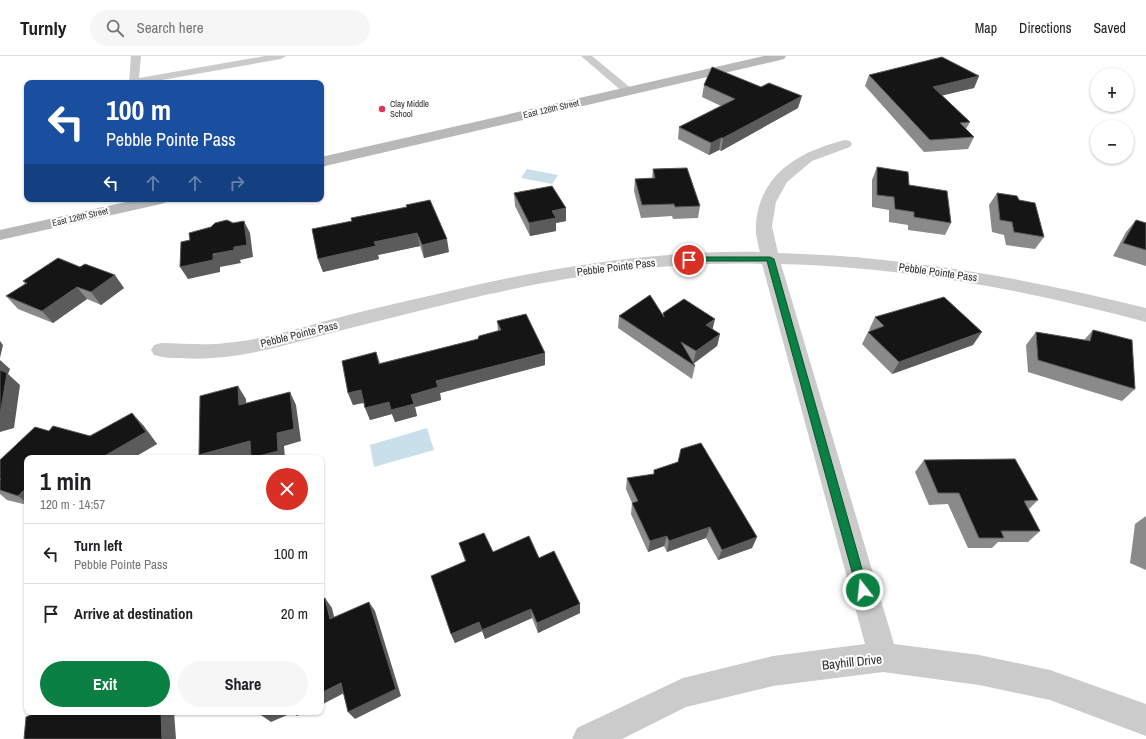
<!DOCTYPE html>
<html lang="en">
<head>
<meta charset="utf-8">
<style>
	:root { --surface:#fff; --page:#f6f6f6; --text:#202124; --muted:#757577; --line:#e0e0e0; --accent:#0b8043 }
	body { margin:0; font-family:"Archivo Narrow",sans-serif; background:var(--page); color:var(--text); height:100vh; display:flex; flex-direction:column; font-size:15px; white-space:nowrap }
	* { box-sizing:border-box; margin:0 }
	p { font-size:13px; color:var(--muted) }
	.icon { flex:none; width:22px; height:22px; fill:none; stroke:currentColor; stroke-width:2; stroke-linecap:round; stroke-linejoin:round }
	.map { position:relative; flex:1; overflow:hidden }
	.side { position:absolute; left:24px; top:399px; width:300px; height:260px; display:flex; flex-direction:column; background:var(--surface); border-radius:8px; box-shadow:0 1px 3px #0004 }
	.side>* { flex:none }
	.banner { position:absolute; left:24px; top:24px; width:300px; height:122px; border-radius:8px; box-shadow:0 1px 3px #0004; background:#1a4fa0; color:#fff; overflow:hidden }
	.fabs { position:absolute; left:1090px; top:12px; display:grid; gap:8px }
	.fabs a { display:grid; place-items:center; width:44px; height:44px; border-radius:50%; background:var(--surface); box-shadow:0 1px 3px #0004; font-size:20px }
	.pin { position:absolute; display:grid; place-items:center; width:34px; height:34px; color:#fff; margin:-17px; border:2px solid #fff; border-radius:50%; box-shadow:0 1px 4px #0007 }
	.me { position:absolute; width:44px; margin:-22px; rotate:344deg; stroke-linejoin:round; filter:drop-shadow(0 0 3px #0008) }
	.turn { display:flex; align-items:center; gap:14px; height:84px; padding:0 16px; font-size:18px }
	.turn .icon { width:52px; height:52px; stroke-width:2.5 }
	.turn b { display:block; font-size:28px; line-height:34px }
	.lanes { display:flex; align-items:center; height:38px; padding:0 16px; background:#0003; justify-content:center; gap:20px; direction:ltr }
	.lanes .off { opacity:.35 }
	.round { display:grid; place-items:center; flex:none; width:42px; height:42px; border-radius:21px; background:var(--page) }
	.overview { display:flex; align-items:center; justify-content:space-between; height:68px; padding:0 16px }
	h1 { font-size:24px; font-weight:700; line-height:30px }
	.primary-button { display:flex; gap:8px; margin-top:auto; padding:8px 16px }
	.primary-button a { flex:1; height:46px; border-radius:24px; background:var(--accent); color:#fff; font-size:16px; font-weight:700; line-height:46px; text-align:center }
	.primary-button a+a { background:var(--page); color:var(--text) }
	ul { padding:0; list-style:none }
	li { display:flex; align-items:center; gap:12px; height:60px; padding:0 16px; border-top:1px solid var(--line) }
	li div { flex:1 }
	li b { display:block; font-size:15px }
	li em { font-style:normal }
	header { display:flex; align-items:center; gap:24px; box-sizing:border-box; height:56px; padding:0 20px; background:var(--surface); border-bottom:1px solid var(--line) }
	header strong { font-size:19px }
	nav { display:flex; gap:22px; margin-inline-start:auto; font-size:14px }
	.search { width:280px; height:36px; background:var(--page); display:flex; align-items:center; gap:10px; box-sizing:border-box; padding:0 14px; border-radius:22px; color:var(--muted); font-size:15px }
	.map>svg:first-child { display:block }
	.water { fill:#c9e0ea }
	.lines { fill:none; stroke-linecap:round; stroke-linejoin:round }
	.lane { fill:#cbcbcb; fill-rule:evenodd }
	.street { fill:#cbcbcb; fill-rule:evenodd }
	.secondary { fill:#b8b8b8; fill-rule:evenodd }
	.wall { fill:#8a8a8a }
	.shaded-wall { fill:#5b5b5b }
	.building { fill:#151515; stroke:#5b5b5b }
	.route { fill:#0b8043; stroke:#07532c }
	.poi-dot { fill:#de3852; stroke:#fff; stroke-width:1.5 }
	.labels { text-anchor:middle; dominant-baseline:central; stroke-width:4; stroke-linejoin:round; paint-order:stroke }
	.far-poi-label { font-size:9px; fill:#2e2e2e; stroke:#fff; text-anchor:start }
	.far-street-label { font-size:9px; fill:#2e2e2e; stroke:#fff }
	.street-label { font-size:11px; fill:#2e2e2e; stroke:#fff }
	.near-street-label { font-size:13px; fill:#2e2e2e; stroke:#fff }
</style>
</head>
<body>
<header>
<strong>Turnly</strong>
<div class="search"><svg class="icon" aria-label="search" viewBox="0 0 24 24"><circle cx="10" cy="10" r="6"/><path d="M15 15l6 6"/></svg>Search here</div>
<nav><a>Map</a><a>Directions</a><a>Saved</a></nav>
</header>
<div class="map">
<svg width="1146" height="683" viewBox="0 0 1146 683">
	<rect width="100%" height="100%" fill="#fff"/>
	<!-- water -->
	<g class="water">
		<path d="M527,113L558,119L552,128L521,122Z"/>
		<path d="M427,372L434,394L374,411L370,389Z"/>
	</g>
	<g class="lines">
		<!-- lane -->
		<g class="lane">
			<path d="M131,0H141L139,22L265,0H286L281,3L145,27H129Z"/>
			<path d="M581,0H592L632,33L633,35L632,37H624Z"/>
		</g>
		<!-- street -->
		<path class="street" d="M845,84L850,85L852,88L850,91L812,105L787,126L776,146L772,170L778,197C903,200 1025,222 1146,252V266C1026,234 905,211 781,208L894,588L979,599L1050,614L1146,648V680L1050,644L979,629L883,616L773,630L686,651L622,683H572L577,672L683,622L773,600L865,588L762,208C669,205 575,219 485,239C433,251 382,264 331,277C281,290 233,306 181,302C172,302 163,302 154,299L151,294L154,289L161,287C183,287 204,290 225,287C260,284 293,274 326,265C362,255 398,247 433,239C540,213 650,194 760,196C758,188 755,177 756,169C759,118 800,95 845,84Z"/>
		<!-- secondary -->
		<g class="secondary">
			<path d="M764,0H786L784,3L780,4L321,111V101Z"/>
			<path d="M139,143H169L167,146L161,148L0,184V174Z"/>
		</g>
	</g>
	<!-- wall -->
	<g class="wall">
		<path d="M869,19L979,20L974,32L941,39L970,66L966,73L974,81L968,93L924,96L865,30Z"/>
		<path d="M704,29L798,52L721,95L719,94L709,99L678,83L679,71L721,50L702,41Z"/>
		<path d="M877,111L909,129L951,167L945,179L908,174V169L889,166V154L872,151V124Z"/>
		<path d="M653,113L700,150L698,162L673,163L672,160L641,162L634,135L635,123L652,122Z"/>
		<path d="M514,137L566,165L556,167V175L530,180L515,150Z"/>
		<path d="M997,137L1044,181L1035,193L1006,189L1004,179L992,176L989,149Z"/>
		<path d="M406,149L449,196L424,202L420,190L378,199L379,203L323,216L318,203L352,165L407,151Z"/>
		<path d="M1136,164L1146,167V210L1113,200L1126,176Z"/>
		<path d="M23,225L124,232L101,249L87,243L53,267L18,253L6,240L25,228Z"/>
		<path d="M663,257L712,273L720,278L717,290L693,308L695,310L692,323L618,272L619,260L663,259Z"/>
		<path d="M875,261L973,289L892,318L862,288L868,276L870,275L869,274Z"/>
		<path d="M497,265L545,309L440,337L441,344L415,351L417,360L395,366L392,358L370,364L364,347L353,349L348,337L376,296L380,307L478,283L498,275Z"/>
		<path d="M1093,274L1135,333L1122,345L1028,316L1026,289L1036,276L1084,284Z"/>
		<path d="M143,369L157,388L133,402H27V449L7,444L0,438V404L49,375L90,380Z"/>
		<path d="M924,404L1038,444L1029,453L1040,475L1028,486H998L992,492H968L948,448L929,449L915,416Z"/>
		<path d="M627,422L757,481L752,492L718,504L706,482L667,496L664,490L648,496L631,458L632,447L626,433Z"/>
		<path d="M1146,460V514L1130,507L1135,468Z"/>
		<path d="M459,487L493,496L539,502L580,557L538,577L532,562L485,583L482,575L455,587L451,578L465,505Z"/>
	</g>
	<!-- shaded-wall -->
	<g class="shaded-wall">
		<path d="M979,20L974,32L928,43L933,31Z"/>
		<path d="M802,40L798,52L721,95L723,82Z"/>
		<path d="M721,82L719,94L709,99L711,87Z"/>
		<path d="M566,152V165L556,167V175L530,180L529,167L552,155Z"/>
		<path d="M244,165L250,177L253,201L240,204L241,207L220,211V216L188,223L180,211L234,191Z"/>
		<path d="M417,177L420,190L378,199L379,203L323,216L318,203L374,186Z"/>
		<path d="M447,183L449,196L424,202L422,189Z"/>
		<path d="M115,219L124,232L101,249L91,236Z"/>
		<path d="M77,231L87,243L53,267L42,255Z"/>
		<path d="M715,263L712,276L706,269Z"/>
		<path d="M982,276L973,289L892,318L899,306Z"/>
		<path d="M720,278L717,290L693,308L696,295Z"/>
		<path d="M0,285L3,289L0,302Z"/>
		<path d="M545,297V309L440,337L441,344L415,351L417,360L395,366L392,358L370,364L365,352L411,339L436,325Z"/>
		<path d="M0,304L10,313L8,318L20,329L14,372L0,376Z"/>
		<path d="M238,330L246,343L247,362L239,349Z"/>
		<path d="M361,334L366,346L353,349L348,337Z"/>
		<path d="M290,336L296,349L301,385L284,390L285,402H251L277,377Z"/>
		<path d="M132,357L143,369L157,388L133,402H101Z"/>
		<path d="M250,385L258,397L241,402H202L199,399Z"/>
		<path d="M27,431V447L18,440Z"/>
		<path d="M710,471L706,482L667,496L669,485Z"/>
		<path d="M667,480L664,490L648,496L650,485Z"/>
		<path d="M757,481L752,492L718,504L722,494Z"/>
		<path d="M325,542L332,552L337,573L330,563Z"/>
		<path d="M369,546L375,555L401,640L355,663L348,656Z"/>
		<path d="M580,548V557L538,577L537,567Z"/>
		<path d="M531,553L532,562L485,583L482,574Z"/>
		<path d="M479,566L482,575L455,587L451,578Z"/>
		<path d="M341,627L348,635L321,649V637Z"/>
		<path d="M161,656H174L176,683H162Z"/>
		<path d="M269,656H306L297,660L292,657L271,666L261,659Z"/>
	</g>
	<!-- building -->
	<g class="building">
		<path d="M942,1L979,20L933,31L970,66L960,67L974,81L930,84L869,19Z"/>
		<path d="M712,11L761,31L769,27L802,40L723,82H721L711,87L679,71L735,43L704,29Z"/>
		<path d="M877,111L908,116L909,129L947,135L951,167L914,161V156L895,153L894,141L877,139Z"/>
		<path d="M687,112L700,150L675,151L674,148L642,149L635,123L655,122L653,113Z"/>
		<path d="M552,130L566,152L552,155L556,162L529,167L514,137Z"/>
		<path d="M997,137L1017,140L1019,144L1035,147L1044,181L1014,176L1012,166L1000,164Z"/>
		<path d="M430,144L447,183L422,189L417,177L374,186L376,190L318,203L312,173L352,165L351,162L407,151L406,149Z"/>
		<path d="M227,164L233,167L244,165L247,189L234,191V194L213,198V204L180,211L181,186L190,184L189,177L211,171L215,167Z"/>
		<path d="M1136,164L1146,167V194L1123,187Z"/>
		<path d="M58,202L80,211L85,208L115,219L91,236L77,231L42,255L6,240L27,227L23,225Z"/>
		<path d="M650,239L664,261L663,257L684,243L715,263L706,269L720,278L696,295L681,286L695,310L619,260Z"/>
		<path d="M944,241L982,276L899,306L868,276L884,270L875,261Z"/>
		<path d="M526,258L545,297L436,325L438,331L411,339L414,348L391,354L389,346L365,352L361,334L348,337L342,305L376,296L379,308L478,283L479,280L501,274L497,265Z"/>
		<path d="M1093,274L1132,284L1135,333L1038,304L1036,276L1090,285Z"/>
		<path d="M0,314L7,317L0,359Z"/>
		<path d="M238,330L239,349L290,336L294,373L277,377L278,395L251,402L250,385L199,399L200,340Z"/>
		<path d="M132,357L146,376L101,402H27V431L18,440L0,434V424L1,423H0V404L35,371L49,375L53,370L90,380Z"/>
		<path d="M701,387L757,481L722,494L710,471L669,485L667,480L650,485L632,447L638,445L627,422L654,418V414L678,406L681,393Z"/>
		<path d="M1015,403L1038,444L1024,445L1040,475H1001L1004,482H979L959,437H938L924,404Z"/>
		<path d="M484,477L493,496L529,480L539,502L554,495L580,548L537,567L531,553L482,574L479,566L451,578L431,520L466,505L459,487Z"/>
		<path d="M325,542L330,563L369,546L396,633L348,656L341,627L321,637V544Z"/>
		<path d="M38,656H161L162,683H24L26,661Z"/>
		<path d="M261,656H269L261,659Z"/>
	</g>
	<!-- route -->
	<path class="route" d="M689,201H770L774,203L868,534L867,537L863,539L859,537L857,534L767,205H686V202Z"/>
	<!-- markers -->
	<circle class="poi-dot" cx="382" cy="53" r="4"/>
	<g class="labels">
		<!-- far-poi labels -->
		<g class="far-poi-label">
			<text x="390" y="48">Clay Middle<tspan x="390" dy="10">School</tspan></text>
		</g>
		<!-- far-street labels -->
		<g class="far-street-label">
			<text transform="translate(551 53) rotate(-13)">East 126th Street</text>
			<text transform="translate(80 161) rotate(-13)">East 126th Street</text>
		</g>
		<!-- street labels -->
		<g class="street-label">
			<text transform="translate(616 211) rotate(-7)">Pebble Pointe Pass</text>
			<text transform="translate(938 216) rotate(8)">Pebble Pointe Pass</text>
			<text transform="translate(299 278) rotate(-14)">Pebble Pointe Pass</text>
		</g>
		<!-- near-street labels -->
		<g class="near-street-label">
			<text transform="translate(852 606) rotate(-6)">Bayhill Drive</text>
		</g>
	</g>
</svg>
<div class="fabs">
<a>+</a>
<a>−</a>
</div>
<div class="pin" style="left:689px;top:204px;background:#d93025"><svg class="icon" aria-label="arrive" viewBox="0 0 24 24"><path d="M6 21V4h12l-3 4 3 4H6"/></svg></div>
<svg class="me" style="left:863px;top:534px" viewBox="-20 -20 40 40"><circle r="17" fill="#0b8043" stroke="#fff" stroke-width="3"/><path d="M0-11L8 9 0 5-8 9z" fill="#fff"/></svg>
<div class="banner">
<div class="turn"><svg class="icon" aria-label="left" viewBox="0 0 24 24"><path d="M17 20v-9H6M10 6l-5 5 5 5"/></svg><div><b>100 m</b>Pebble Pointe Pass</div></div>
<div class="lanes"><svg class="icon" aria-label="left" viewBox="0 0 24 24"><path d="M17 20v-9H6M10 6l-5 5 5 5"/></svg><svg class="icon off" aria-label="ahead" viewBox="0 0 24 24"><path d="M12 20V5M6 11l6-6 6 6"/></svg><svg class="icon off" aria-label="ahead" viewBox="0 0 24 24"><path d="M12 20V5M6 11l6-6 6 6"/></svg><svg class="icon off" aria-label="right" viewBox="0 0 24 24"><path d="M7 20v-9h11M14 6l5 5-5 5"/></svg></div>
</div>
<section class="side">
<div class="overview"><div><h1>1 min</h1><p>120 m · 14:57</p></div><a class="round" style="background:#d93025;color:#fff"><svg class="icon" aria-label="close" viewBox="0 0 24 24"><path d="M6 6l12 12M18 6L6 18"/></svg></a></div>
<ul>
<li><svg class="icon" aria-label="left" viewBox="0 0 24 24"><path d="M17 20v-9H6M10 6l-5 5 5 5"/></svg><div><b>Turn left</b><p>Pebble Pointe Pass</p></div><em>100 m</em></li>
<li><svg class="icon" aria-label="arrive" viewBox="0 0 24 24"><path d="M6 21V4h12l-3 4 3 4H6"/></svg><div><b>Arrive at destination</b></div><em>20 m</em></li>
</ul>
<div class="primary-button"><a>Exit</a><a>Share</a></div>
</section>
</div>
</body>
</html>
